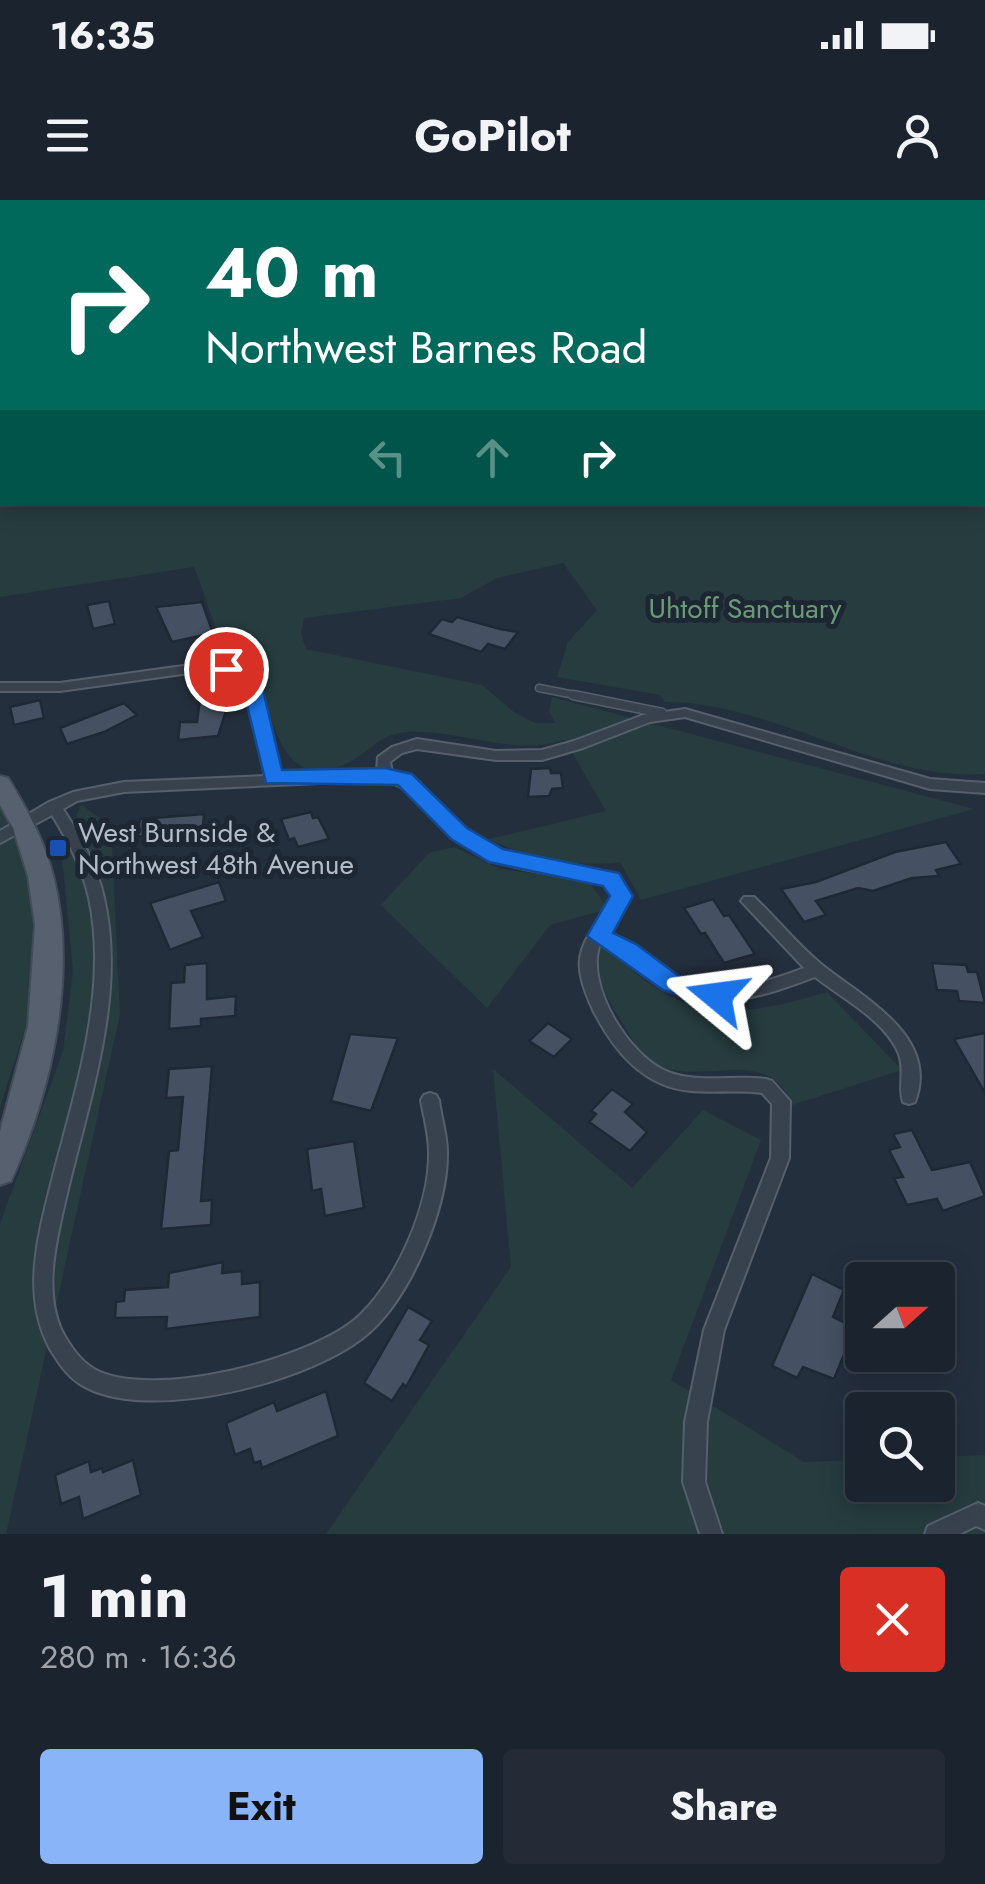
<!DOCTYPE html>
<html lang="en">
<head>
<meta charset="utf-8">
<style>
	:root { --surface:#1b232e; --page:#242b36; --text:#f1f3f6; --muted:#a0a4aa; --line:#39404a; --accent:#8ab4f8 }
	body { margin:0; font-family:Jost,sans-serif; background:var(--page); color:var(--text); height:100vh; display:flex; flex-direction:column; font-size:38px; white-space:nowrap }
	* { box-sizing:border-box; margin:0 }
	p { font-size:32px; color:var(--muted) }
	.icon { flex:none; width:55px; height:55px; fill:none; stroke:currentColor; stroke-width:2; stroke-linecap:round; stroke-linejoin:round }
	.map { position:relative; height:1334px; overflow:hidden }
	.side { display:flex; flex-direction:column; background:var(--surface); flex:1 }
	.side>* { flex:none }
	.hud { position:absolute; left:0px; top:0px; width:985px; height:305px; box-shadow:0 5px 25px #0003,0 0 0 2px var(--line); background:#00695c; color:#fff; overflow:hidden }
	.needle { width:65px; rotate:69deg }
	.tools { position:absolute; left:845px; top:1062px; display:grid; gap:20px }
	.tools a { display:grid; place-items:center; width:110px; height:110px; border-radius:10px; background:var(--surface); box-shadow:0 5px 25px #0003,0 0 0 2px var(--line); font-size:50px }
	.pin { position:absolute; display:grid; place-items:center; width:85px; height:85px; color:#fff; margin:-42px; border:5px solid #fff; border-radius:50%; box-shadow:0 2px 10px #0007 }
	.me { position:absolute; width:110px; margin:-55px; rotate:286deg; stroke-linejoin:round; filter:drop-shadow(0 0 8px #0008) }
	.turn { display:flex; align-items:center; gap:35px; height:210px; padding:0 40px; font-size:45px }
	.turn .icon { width:130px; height:130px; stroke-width:2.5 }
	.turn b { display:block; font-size:70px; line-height:85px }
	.lanes { display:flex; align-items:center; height:95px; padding:0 40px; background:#0003; justify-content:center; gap:50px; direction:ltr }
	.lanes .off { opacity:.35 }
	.round { display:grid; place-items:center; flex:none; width:105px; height:105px; border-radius:10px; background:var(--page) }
	.overview { display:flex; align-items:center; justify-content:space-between; height:170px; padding:0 40px }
	h1 { font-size:60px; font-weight:700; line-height:75px }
	.cta { display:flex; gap:20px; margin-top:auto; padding:20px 40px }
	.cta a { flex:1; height:115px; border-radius:10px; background:var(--accent); color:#111; font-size:40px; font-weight:700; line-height:115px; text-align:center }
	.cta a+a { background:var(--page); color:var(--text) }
	.status { display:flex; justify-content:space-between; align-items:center; height:70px; padding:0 50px; background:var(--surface); direction:ltr }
	.status svg { height:28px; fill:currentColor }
	header { display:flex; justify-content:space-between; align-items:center; height:130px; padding:0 40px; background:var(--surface); font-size:45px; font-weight:700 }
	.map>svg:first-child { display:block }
	.green { fill:#263c3f }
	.building { fill:#455162; stroke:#1f2835; stroke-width:2.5 }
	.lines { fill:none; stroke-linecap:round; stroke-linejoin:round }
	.lane-far2-casing { stroke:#565f6c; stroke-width:8 }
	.lane-far1-casing { stroke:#565f6c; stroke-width:9 }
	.lane-casing { stroke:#565f6c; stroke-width:11 }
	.street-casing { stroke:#565f6c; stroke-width:4 }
	.primary-casing { stroke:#414a57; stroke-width:4 }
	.lane-far2 { stroke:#38414e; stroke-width:5 }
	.lane-far1 { stroke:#38414e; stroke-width:6 }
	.lane { stroke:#38414e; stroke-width:8 }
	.street { fill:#38414e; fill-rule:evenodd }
	.primary { fill:#56606e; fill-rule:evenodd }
	.route { fill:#1a73e8; stroke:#114b97; stroke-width:2.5 }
	.transit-dot { fill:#1a4fb4; stroke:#1d2633; stroke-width:4 }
	.labels { text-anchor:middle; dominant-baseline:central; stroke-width:10; stroke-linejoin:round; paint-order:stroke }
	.park-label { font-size:28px; fill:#6b9a76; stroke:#1d2633 }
	.poi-label { font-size:28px; fill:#b4bcc9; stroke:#1d2633; text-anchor:start }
</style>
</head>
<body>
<div class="status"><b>16:35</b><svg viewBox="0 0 49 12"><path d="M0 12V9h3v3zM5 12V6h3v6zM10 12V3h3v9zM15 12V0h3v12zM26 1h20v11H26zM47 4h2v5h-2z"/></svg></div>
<header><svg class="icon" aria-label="menu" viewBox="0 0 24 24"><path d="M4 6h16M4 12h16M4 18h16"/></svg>GoPilot<svg class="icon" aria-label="person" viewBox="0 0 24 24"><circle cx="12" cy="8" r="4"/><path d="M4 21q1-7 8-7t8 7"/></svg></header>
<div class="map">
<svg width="985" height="1334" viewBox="0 0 985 1334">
	<rect width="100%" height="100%" fill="#242f3e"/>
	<!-- green -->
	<g class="green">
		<path d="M0,0H985V574C875,581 775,502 665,502L660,495L557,477L568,442L597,410L563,363L497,378L461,398L304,418L301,434L306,449L482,485L515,513L535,523H555L549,511L552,497L974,609L641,700L620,662C576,668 528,659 489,639L606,611L565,540C511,557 462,529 407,532C369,534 366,567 320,570C278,572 274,513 257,485C250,473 236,470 230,460C215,432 206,397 194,367L0,397V76L2,302H982V2H2L0,71Z"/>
		<path d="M81,604L111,627L120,814L6,1334H0V1024L63,851L73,771L62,655Z"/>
		<path d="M0,606C33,648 41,727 35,780C31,822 11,867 0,909Z"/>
		<path d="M454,647L500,669L588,680L608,709L550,725L487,808L381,705L429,653Z"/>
		<path d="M596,743C619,757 636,776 659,790C715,824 769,809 827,792L902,870L792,905C767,839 693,893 649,860C636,850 630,835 622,822C602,791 598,780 596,743Z"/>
		<path d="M493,869L632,988L703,910L761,940L671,1180L804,1262L862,1260V1285H938V1257L985,1255V1334H326L511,1067Z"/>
	</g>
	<!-- building -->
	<g class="building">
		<path d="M109,401L115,424L93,429L87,405Z"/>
		<path d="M202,402L213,433L172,442L156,407Z"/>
		<path d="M457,417L500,429L518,432L505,449L488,444L481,452L429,434L442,419L452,422Z"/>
		<path d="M223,496L221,511H226L218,536L178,540L180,522H197L200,498Z"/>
		<path d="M40,500L44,518L14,525L10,507Z"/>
		<path d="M124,503L137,515L104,532L67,544L60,528Z"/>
		<path d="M550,568L551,573H561L563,588L552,589L549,596L528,597L531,569Z"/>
		<path d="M311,612L313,618L318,617L329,639L298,647L294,638L289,640L281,619Z"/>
		<path d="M204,614L202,638L137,636L140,619Z"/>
		<path d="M946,642L961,664L936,670L939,676L912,678L873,691L858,688L816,701L826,715L804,722L781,689L816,682L895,652Z"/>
		<path d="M219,682L226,701L191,711L203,737L170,750L150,703Z"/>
		<path d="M713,699L724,716L729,715L755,754L724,763L705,733L701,734L684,708Z"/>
		<path d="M207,763V799L236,796L235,816L201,819V826L169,829L171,783L184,782L185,765Z"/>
		<path d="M932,763L966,765L968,772H977L985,803L959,801L957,791L937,790Z"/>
		<path d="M548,823L572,839L554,857L529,841Z"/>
		<path d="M985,833V893L954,839Z"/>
		<path d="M350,834L398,838L371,911L331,901Z"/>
		<path d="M212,866L201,1001L212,1000L211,1025L161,1029L169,951L178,950L183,897L166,898L169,869Z"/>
		<path d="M612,889L633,904L625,912L647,932L630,951L589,922L596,914L591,911Z"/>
		<path d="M912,930L932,970L970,962L985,996L943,1011L937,999L907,1005L894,978L903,977L889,950L900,947L893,934Z"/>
		<path d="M354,941L364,1008L325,1016L321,989L312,991L307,949Z"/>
		<path d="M223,1062L222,1073L242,1071V1084L260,1082V1117L166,1129L167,1117L115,1118L116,1102L124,1101L125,1090L168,1087L169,1073Z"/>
		<path d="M812,1074L844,1090L833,1117L855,1128L834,1179L803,1167L797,1178L772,1166Z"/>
		<path d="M408,1107L432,1121L420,1140L429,1145L406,1187L403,1184L392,1201L364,1183Z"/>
		<path d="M326,1191L338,1236L262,1268L260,1261L254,1263L250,1249L235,1255L226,1223L274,1202L277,1211Z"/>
		<path d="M133,1260L141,1295L83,1319L79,1297L61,1304L55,1275L89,1261L91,1272L102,1268L103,1272Z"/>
	</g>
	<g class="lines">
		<defs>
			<path id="lane-far2" d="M198,2L208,0"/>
			<path id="lane-far1" d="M539,488L585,497"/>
			<path id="lane" d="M573,495L662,513"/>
			<g id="street">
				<path d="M212,462L241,472L260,490L279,575L377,571L378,557L392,547L417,539L496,551L542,550L574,541L643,515L685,509L930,579L985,583V593L930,589L685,517L650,522L583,548L542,560H496L417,549L402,553L390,562L392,572C432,585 449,625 485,644C525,665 573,663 616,675L630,696L620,716L607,733C628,744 646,760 667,773C711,801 759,785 804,768L741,701L744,697H754C777,719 797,744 821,764C863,798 940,836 915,902L909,904L903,902C898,887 905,871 899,854C885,820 843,799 815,777C765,796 713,814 662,786C641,775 623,758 603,746L600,744C584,785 631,860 671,873C700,883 736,875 766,879L772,881L790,901L789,958L724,1130L707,1222L705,1282L722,1334H700L683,1282L685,1222L704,1130L771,958L772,904L762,893C738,890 714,893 691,891C643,887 614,851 593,810C585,792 575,769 582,750C588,729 606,716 614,696L606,683C561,673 509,673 469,648C437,629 422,591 385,580L124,592L77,601L63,609C81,637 97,665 104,698C127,798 87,905 65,1002C56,1042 44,1090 61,1129C68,1143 80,1161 94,1169C151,1201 313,1159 359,1116C397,1080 430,1005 429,952C429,935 424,917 421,900L424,895L430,893L436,895L439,900C441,917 447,935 447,952C448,1007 412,1093 372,1130C319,1181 145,1226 80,1184C67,1176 58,1162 50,1149C21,1095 38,1036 52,980C75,890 109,791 89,698C82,667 68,641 52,615L0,643V631L49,602L73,592L124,582L265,576L247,492L231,478L211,470L60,491H0V483H60Z"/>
				<path d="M978,1303L985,1306V1330L976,1326L960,1334H925L928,1326Z"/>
			</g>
			<path id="primary" d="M0,576L8,578C27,609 44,640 53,675C78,773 52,891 11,981L0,985V931L28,826L35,725L28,676L13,628L0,605Z"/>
		</defs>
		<!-- lane-far2 casing -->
		<use href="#lane-far2" class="lane-far2-casing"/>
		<!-- lane-far1 casing -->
		<use href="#lane-far1" class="lane-far1-casing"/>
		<!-- lane casing -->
		<use href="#lane" class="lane-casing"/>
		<!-- street casing -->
		<use href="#street" class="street-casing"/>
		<!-- primary casing -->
		<use href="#primary" class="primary-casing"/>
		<!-- lane-far2 -->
		<use href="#lane-far2" class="lane-far2"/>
		<!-- lane-far1 -->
		<use href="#lane-far1" class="lane-far1"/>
		<!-- lane -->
		<use href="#lane" class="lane"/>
		<!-- street -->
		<use href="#street" class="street"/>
		<!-- primary -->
		<use href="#primary" class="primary"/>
	</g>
	<!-- route -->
	<path class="route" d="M226,463L263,490L282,570L385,568L412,574L467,628L503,649L619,673L633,696L613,733L636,744L679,776L726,789L729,796L726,803L717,806L663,790L587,736L610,696L603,686L489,662L451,639L398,585L266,583L244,493L216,469Z"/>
	<!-- markers -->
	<rect class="transit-dot" x="48" y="638" width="20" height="20" rx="5"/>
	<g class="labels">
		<!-- park labels -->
		<g class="park-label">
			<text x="745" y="408">Uhtoff Sanctuary</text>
		</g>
		<!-- poi labels -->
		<g class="poi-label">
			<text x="78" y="632">West Burnside &amp;<tspan x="78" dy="32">Northwest 48th Avenue</tspan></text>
		</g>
	</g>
</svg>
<div class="tools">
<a><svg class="needle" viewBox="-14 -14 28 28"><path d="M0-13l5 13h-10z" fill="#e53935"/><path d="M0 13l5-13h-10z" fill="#a0a4aa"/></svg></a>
<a><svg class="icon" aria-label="search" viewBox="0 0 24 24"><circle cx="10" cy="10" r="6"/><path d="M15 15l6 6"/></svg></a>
</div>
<div class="pin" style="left:226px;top:469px;background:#d93025"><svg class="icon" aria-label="arrive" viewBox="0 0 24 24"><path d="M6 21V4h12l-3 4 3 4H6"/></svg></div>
<svg class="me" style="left:717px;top:796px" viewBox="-20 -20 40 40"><path d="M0-17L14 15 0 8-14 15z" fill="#1a73e8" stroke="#fff" stroke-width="4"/></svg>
<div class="hud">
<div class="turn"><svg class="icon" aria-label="right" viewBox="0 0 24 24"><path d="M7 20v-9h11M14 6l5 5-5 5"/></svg><div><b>40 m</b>Northwest Barnes Road</div></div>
<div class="lanes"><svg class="icon off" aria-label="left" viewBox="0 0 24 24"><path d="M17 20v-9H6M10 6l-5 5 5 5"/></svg><svg class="icon off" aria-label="ahead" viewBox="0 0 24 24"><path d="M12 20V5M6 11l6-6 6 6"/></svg><svg class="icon" aria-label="right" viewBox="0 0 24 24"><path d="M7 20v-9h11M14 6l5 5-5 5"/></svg></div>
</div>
</div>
<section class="side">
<div class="overview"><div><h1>1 min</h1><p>280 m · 16:36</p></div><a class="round" style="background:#d93025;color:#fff"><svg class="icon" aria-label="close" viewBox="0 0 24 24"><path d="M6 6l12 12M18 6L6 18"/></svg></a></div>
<div class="cta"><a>Exit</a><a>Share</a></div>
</section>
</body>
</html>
